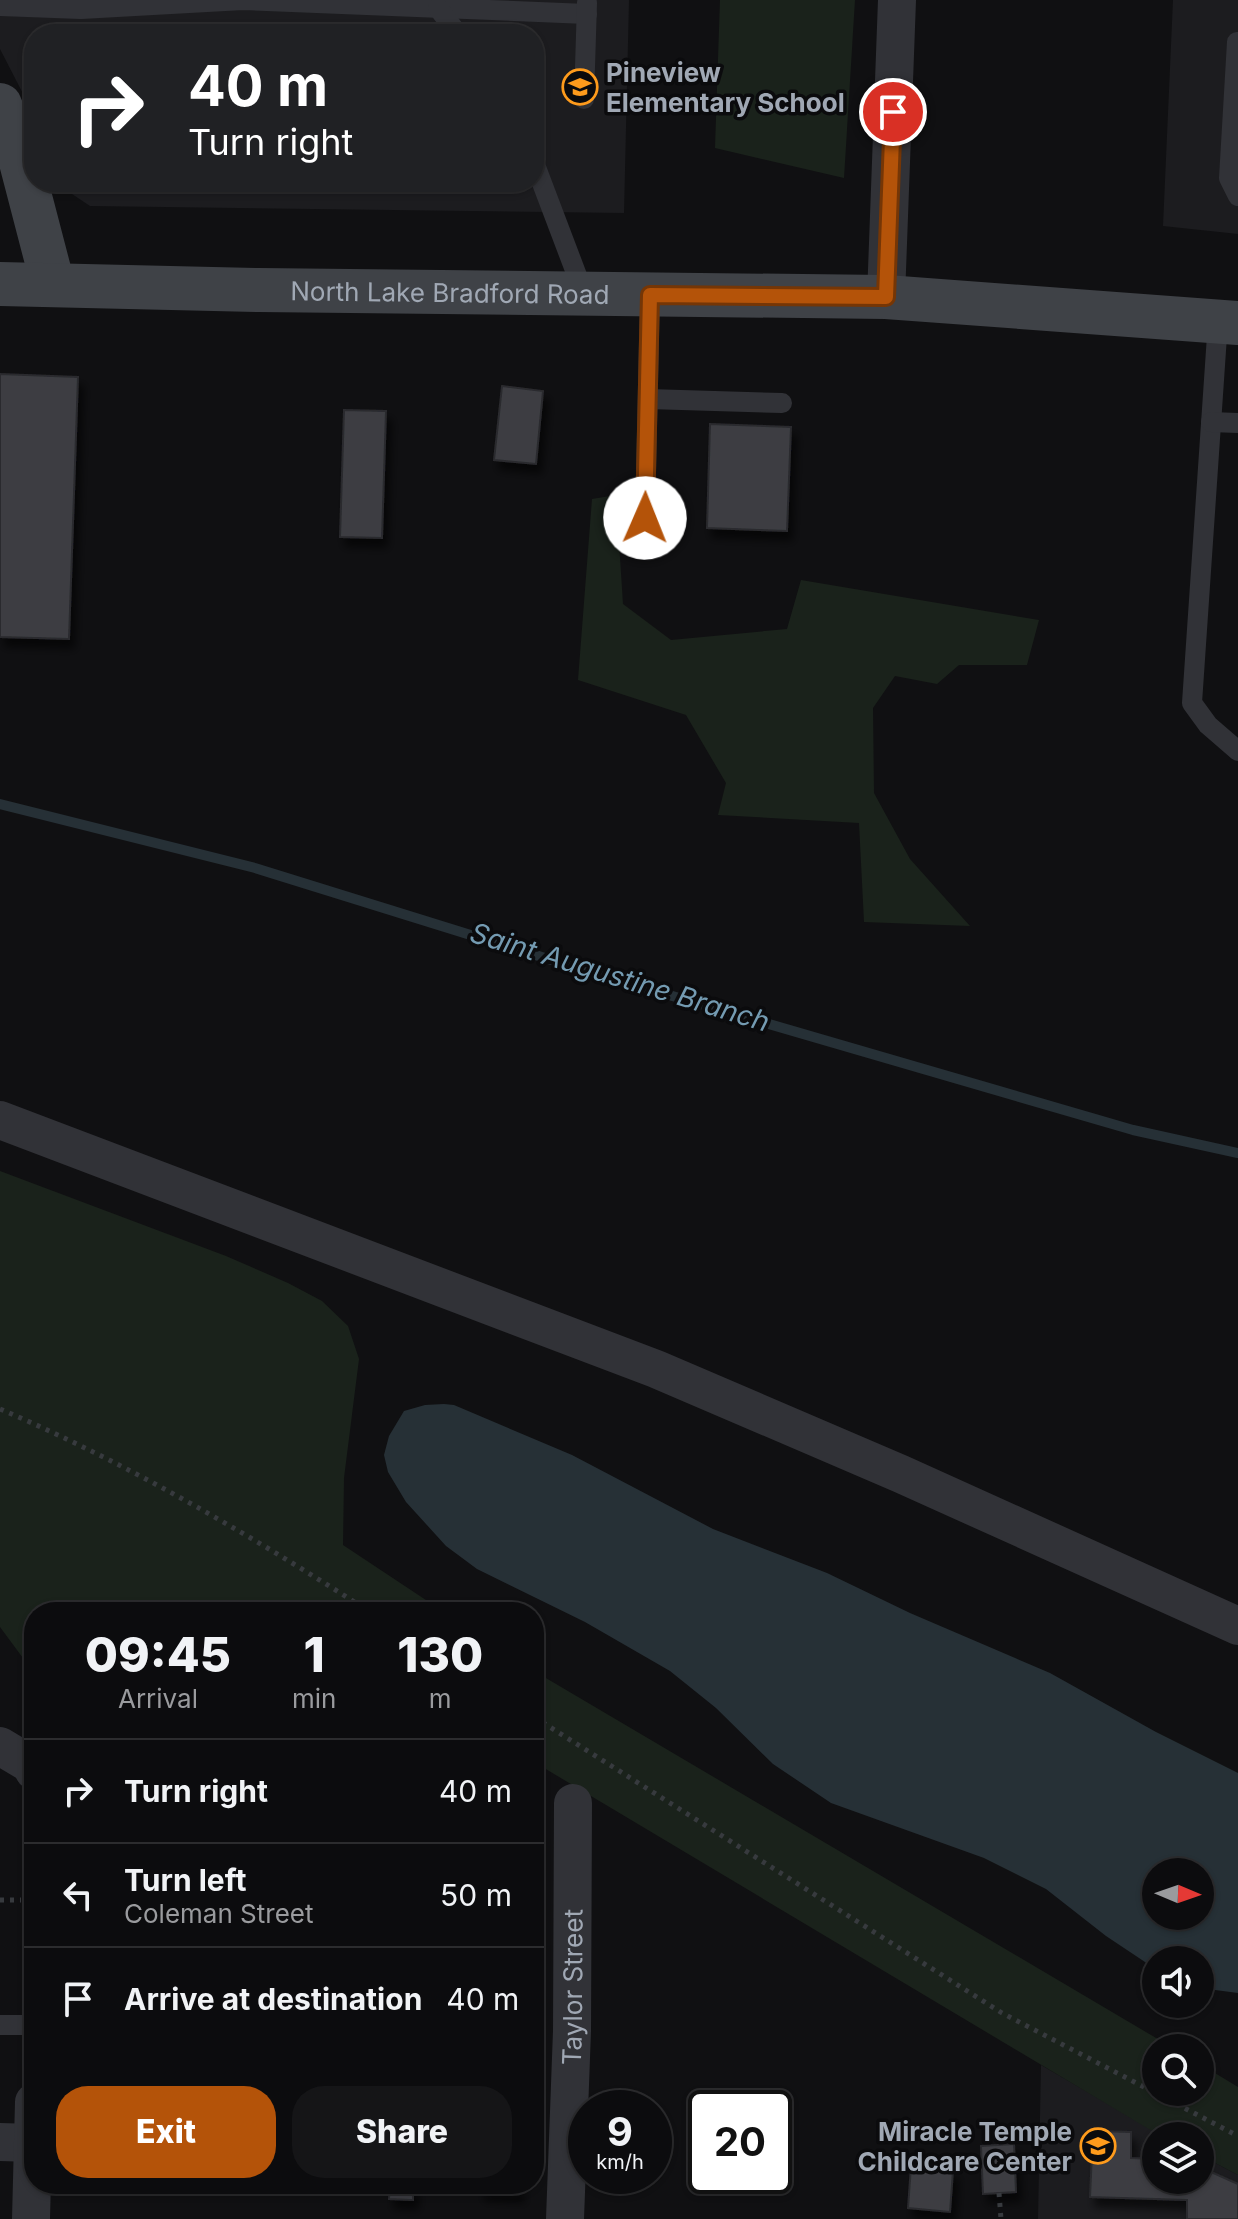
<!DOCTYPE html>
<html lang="en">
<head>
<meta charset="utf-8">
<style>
	:root { --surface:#0c0c0e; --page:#151517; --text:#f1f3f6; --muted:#9a9b9e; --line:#2c2c2e; --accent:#b45309 }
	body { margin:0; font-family:Inter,sans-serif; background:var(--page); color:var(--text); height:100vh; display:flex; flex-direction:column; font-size:30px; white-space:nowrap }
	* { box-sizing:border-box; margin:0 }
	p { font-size:26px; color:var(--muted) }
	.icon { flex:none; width:44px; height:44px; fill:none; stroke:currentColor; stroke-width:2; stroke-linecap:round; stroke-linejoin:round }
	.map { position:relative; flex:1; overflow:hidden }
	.side { position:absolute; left:24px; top:1602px; width:520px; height:592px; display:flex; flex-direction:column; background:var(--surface); border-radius:32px; box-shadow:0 2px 6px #0004,0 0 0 2px var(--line) }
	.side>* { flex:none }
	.top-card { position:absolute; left:24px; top:24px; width:520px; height:168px; border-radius:32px; box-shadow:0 2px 6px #0004,0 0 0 2px var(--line); background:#202124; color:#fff; overflow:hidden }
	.needle { width:52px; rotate:92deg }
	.controls { position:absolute; left:1142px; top:1858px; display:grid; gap:16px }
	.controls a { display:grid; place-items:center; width:72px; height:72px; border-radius:50%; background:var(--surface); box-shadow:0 2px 6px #0004,0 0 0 2px var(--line); font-size:40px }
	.speed { position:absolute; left:568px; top:2090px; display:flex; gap:16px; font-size:40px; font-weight:700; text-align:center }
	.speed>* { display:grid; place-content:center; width:104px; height:104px; border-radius:50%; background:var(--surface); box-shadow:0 2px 6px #0004,0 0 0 2px var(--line); line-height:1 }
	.speed small { font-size:20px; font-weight:400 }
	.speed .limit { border:4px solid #111; border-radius:12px; background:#fff; color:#111 }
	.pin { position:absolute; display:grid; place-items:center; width:68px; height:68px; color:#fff; margin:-34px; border:4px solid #fff; border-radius:50%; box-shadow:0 2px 8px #0007 }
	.me { position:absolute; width:88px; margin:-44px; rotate:1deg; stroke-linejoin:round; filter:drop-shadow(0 0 6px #0008) }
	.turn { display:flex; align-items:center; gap:28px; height:168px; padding:0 32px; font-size:36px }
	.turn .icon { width:104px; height:104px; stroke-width:2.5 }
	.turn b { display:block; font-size:56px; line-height:68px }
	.eta { display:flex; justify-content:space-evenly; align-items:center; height:136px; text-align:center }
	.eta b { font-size:48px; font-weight:800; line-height:56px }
	.primary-button { display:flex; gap:16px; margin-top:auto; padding:16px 32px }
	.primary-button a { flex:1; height:92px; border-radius:32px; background:var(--accent); color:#fff; font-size:32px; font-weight:800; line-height:92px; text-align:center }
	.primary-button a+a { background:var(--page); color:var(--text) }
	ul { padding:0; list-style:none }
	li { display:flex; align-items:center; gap:24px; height:104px; padding:0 32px; border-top:2px solid var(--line) }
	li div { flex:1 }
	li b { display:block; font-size:30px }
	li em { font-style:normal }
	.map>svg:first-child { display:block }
	.built { fill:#1c1c1f }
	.green { fill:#1a221b }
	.water { fill:#263036; fill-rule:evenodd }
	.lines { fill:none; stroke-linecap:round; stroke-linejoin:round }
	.stream { stroke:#263036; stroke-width:10 }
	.building { fill:#3c3e42; stroke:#2a2a2e; stroke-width:2; filter:url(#shadow) }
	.path { stroke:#373a3e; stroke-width:5; stroke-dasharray:4 6; stroke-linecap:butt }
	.service { stroke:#313237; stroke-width:20 }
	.minor { stroke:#313237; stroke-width:38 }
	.secondary { stroke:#3f4247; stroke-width:44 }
	.route-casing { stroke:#753606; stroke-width:20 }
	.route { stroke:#b45309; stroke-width:14 }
	.labels { text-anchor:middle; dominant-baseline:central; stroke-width:7; stroke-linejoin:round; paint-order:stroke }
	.poi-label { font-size:26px; font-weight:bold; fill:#a0a8b4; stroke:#0b0b0d; text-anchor:start }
	.street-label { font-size:26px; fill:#a0a8b4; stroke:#0b0b0d }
	.water-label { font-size:28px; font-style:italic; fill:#749bb2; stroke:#0b0b0d }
</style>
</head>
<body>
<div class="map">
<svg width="1238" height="2219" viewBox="0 0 1238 2219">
	<defs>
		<filter id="shadow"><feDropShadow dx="5" dy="9" stdDeviation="4" flood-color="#0009"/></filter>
	</defs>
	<rect width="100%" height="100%" fill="#101012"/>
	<!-- built -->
	<g class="built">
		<path d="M0,0H629L624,213L90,206L69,192L60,182H534V34H34V115L0,49Z"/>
		<path d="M1173,0H1238V234L1163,226Z"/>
		<path d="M1041,2065L1163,2136H1156V2180H1200V2155L1238,2175V2219H1038Z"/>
	</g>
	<!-- green -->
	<g class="green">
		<path d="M720,0H855L844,178L715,148Z"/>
		<path d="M616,495L623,604L671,640L787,629L801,580L1039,620L1027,665H959L937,684L895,676L873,708L874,793L910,859L970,926L864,922L859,823L718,815L726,783L686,715L578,680L592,499Z"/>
		<path d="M0,1171L226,1256L288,1283L322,1301L348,1326L359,1359L344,1478L343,1545L444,1612H34V1673L0,1627Z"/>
		<path d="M534,1671L1173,2048H1156V2092H1200V2064L1238,2087V2175L1200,2155V2136H1163L1147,2128L534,1762Z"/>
	</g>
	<!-- water -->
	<path class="water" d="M444,1404L454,1405L572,1455L713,1529L827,1573L910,1613L1050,1673L1156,1732L1238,1773V1993L1200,1988V1960H1156L1154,1968L1106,1936L1046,1889L984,1858L831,1803L773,1764L716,1708L670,1671L585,1622L477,1569L446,1546L406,1502L388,1472L384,1455L389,1436L404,1411L425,1405ZM1156,1872H1200V1916H1156Z"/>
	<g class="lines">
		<!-- stream -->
		<path class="stream" d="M0,804L255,868L590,972L1133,1130L1238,1153"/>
	</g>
	<!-- building -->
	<g class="building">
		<path d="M0,374L78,377L69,639L0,637Z"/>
		<path d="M502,386L543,391L536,464L494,460Z"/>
		<path d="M344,410L386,411L382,538L340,537Z"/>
		<path d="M710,424L791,427L787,531L707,528Z"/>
		<path d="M1093,2131L1131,2132V2158L1156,2159V2180H1200V2167L1238,2184V2219H1187V2200L1090,2197Z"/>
		<path d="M1014,2144L1016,2192L983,2194L981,2146Z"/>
		<path d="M911,2166L953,2170L950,2212L908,2208Z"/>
		<path d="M390,2184H413V2200L389,2199Z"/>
		<path d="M480,2184H519V2193L480,2191Z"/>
	</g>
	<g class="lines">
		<!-- path -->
		<g class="path">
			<path d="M0,1409C129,1464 252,1536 370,1612"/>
			<path d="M534,1717L1002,2013L1238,2136"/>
			<path d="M0,1900H21"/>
			<path d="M999,2193L1001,2219"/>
		</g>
		<!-- service -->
		<g class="service">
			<path d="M0,6L81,9L243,0L587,14"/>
			<path d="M438,8L458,34"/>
			<path d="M1237,42L1229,178L1238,196"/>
			<path d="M584,99L587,3"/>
			<path d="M534,162L584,294"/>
			<path d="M1218,321L1192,703L1208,725L1238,751"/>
			<path d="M648,399L782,403"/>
			<path d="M1211,422L1238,423"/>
			<path d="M645,518L650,295"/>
			<path d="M0,2025H34"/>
		</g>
		<!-- minor -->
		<g class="minor">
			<path d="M886,297L897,0"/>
			<path d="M0,1120L656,1369L901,1474L1238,1626"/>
			<path d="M0,1746L30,1764L34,1771"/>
			<path d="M0,2142L33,2143"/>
			<path d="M31,2219L34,2102"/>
			<path id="s1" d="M565,2219L572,2031L573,1803"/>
		</g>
		<!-- secondary -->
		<g class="secondary">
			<path d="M0,105L16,143L53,285"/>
			<path id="s2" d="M0,284L259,290L886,297L1238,323"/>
		</g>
	</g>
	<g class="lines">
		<defs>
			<path id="route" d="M645,518L650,295L886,297L893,112"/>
		</defs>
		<!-- route casing -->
		<use href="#route" class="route-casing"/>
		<!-- route -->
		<use href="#route" class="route"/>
	</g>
	<!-- icons -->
	<defs>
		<symbol id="school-ring" viewBox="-11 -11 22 22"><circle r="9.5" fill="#0b0b0d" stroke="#fe9b1c" stroke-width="1.5"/><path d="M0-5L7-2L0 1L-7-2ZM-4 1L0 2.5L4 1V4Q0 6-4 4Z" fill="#fe9b1c"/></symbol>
	</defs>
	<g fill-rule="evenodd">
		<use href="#school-ring" x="560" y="67" width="40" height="40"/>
		<use href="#school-ring" x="1078" y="2126" width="40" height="40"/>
	</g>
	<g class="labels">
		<!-- poi labels -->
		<g class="poi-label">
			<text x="606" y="72">Pineview<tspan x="606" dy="30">Elementary School</tspan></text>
			<text x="1072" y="2131" text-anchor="end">Miracle Temple<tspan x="1072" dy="30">Childcare Center</tspan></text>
		</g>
		<!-- street labels -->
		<g class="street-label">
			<text stroke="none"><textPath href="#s2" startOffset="450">North Lake Bradford Road</textPath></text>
			<text stroke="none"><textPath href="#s1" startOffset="232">Taylor Street</textPath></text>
		</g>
		<!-- water labels -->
		<g class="water-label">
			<text transform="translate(620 977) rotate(17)">Saint Augustine Branch</text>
		</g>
	</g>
</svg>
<div class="controls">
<a><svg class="needle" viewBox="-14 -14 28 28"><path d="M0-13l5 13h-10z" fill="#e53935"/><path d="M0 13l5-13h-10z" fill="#9a9b9e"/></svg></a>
<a><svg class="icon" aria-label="sound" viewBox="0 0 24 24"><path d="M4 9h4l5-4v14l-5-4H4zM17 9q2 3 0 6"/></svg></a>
<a><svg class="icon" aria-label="search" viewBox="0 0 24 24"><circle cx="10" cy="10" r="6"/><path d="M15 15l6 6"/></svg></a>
<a><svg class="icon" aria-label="layers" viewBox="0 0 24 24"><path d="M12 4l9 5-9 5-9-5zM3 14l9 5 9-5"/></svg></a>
</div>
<div class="speed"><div>9<small>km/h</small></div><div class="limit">20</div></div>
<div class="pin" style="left:893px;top:112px;background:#d93025"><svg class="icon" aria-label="arrive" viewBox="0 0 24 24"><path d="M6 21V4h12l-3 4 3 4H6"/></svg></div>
<svg class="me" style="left:645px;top:518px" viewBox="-20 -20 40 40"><circle r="19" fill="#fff"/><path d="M0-13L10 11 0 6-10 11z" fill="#b45309"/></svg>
<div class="top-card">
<div class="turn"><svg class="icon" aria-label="right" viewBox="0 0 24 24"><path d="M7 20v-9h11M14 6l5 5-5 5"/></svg><div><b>40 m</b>Turn right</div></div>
</div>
<section class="side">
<div class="eta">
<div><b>09:45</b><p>Arrival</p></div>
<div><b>1</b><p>min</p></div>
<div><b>130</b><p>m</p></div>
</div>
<ul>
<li><svg class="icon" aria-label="right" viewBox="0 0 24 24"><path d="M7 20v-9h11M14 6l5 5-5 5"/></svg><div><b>Turn right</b></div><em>40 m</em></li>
<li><svg class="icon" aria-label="left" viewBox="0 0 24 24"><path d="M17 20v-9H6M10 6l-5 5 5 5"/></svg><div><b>Turn left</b><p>Coleman Street</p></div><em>50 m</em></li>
<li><svg class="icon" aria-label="arrive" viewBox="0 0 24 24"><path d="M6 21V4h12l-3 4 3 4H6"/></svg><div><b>Arrive at destination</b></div><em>40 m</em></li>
</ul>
<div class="primary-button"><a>Exit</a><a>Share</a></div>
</section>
</div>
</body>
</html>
